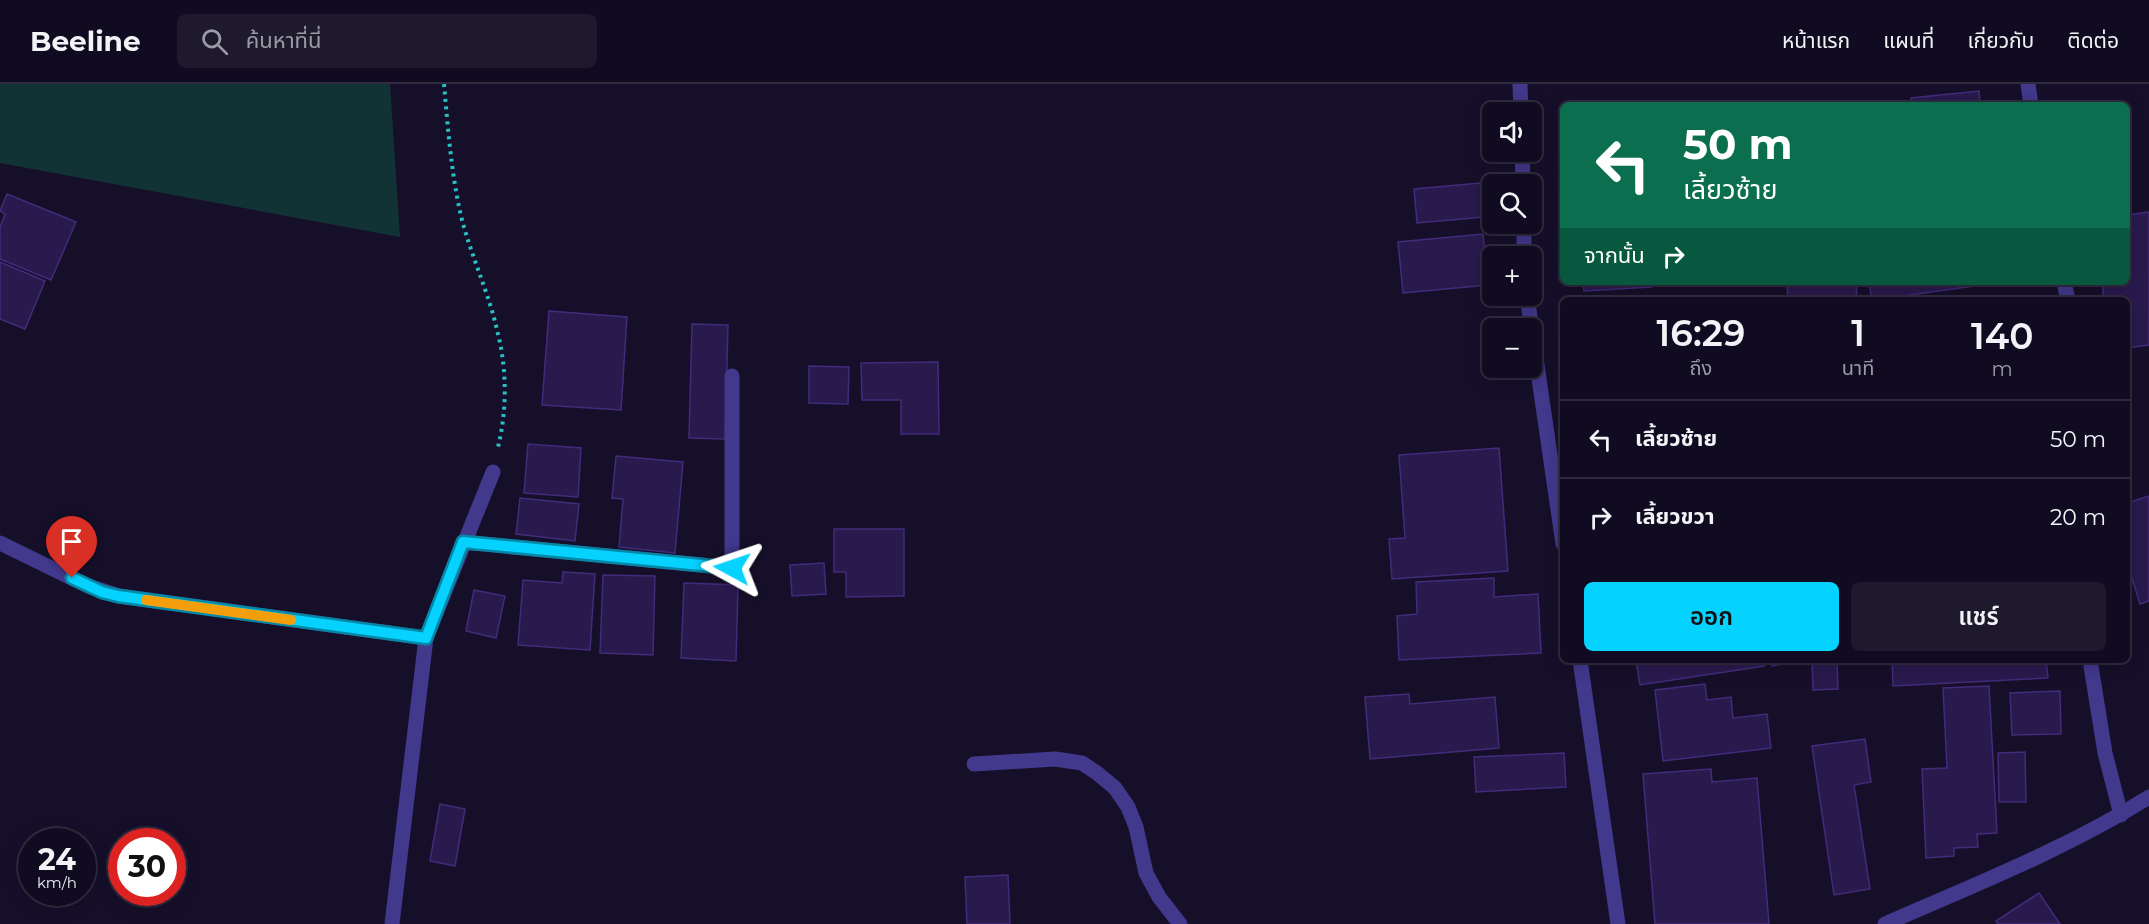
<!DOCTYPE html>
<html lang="th">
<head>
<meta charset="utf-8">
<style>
	:root { --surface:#100b20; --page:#1e192d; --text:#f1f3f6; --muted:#9c9ba5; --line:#302b3e; --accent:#05d2ff }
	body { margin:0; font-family:Montserrat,"Noto Sans Thai",sans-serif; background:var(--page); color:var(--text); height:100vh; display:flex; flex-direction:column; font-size:22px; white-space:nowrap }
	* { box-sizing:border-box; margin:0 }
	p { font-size:20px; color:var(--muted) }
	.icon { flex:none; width:33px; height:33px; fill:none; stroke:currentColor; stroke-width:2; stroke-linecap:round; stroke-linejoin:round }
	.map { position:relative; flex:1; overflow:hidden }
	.side { position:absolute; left:1560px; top:213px; width:570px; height:366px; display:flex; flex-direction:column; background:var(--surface); border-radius:9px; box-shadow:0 3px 15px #0003,0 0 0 2px var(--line) }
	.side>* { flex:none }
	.top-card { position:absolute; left:1560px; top:18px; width:570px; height:183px; border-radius:9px; box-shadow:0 3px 15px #0003,0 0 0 2px var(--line); background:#0b6e4f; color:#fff; overflow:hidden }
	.tools { position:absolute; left:1482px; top:18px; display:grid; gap:12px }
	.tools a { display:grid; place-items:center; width:60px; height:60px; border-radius:9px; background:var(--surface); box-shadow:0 3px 15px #0003,0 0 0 2px var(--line); font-size:30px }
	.speed { position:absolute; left:18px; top:744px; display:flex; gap:12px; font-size:30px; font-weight:700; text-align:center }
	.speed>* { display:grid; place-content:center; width:78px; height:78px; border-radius:50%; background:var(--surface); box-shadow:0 3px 15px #0003,0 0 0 2px var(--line); line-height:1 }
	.speed small { font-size:15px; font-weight:400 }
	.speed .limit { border:9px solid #d22; background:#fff; color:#111 }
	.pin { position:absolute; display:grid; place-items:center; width:51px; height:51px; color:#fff; margin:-62px -26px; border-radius:50% 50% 50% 0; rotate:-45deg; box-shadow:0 0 6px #0007 }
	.pin .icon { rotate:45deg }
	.me { position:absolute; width:66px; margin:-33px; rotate:275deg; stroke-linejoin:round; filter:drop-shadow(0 0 4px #0008) }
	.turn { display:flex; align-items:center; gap:21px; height:126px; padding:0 24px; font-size:27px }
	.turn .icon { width:78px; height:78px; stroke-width:2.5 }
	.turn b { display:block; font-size:42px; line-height:51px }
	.then { display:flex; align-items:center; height:57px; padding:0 24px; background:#0003; gap:12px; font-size:22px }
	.eta { display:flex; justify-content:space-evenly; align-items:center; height:102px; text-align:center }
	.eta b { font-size:36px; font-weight:600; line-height:42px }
	.action { display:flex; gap:12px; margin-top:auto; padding:12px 24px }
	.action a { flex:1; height:69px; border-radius:9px; background:var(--accent); color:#111; font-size:24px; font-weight:600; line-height:69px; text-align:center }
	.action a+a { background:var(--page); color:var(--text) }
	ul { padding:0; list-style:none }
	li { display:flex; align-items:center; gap:18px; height:78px; padding:0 24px; border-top:2px solid var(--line) }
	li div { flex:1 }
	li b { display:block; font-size:22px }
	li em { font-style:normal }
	header { display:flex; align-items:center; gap:36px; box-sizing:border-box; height:84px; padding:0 30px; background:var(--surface); border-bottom:2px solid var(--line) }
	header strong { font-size:28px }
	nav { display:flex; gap:33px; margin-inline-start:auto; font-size:21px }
	.search { width:420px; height:54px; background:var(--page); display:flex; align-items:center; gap:15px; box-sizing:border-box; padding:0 21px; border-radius:9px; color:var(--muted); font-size:22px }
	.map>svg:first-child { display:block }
	.green { fill:#123335 }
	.building { fill:#281a4d; stroke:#412b7a; stroke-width:1.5 }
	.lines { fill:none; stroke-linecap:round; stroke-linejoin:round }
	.path { stroke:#29c0c2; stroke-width:4; stroke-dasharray:3 4.5; stroke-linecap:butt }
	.minor { stroke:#42388c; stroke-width:15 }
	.route-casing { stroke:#0388a6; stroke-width:15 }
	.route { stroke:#05d2ff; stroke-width:10 }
	.slow { stroke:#f59e0b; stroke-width:10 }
</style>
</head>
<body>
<header>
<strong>Beeline</strong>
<div class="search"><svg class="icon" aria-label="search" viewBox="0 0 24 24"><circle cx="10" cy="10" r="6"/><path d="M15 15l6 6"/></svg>ค้นหาที่นี่</div>
<nav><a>หน้าแรก</a><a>แผนที่</a><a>เกี่ยวกับ</a><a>ติดต่อ</a></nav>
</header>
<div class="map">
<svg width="2149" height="840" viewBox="0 0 2149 840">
	<rect width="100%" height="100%" fill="#160f2a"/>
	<!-- green -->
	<path class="green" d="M0,0H390L400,153L0,79Z"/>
	<!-- building -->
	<g class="building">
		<path d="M1979,7L1980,21H1912L1911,14Z"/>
		<path d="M1491,98L1492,117L1483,118L1484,133L1417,139L1414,105Z"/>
		<path d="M7,110L76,138L51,196L0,175V143L5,130L0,127Z"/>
		<path d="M2149,128V261L2127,264V216H2104L2102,198H2127V131Z"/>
		<path d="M1483,150L1488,201L1403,209L1398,158Z"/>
		<path d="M0,178L45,197L25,245L0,235Z"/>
		<path d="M1583,198H1651L1652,203L1584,207Z"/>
		<path d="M1787,198H1817L1818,202L1856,199L1857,216H1788Z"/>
		<path d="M1869,198H2003L1874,216H1872Z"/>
		<path d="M549,227L627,233L621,326L542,321Z"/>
		<path d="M692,240L728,241L725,355L689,354Z"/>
		<path d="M938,278L939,350H901V316H862L861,279Z"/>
		<path d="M809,282L849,283L848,320L809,319Z"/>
		<path d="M528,360L581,364L578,413L524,409Z"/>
		<path d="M1499,364L1508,487L1392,495L1389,455L1405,454L1399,371Z"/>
		<path d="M616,372L683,378L675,469L619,463L623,415L612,414Z"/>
		<path d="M2149,412V517L2140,520L2127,478V419Z"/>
		<path d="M520,414L579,420L575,457L516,450Z"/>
		<path d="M834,445H904V512L846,513V488H834Z"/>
		<path d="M824,479L826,510L792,512L790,481Z"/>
		<path d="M563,488L595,490L590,566L518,561L523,496L562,499Z"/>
		<path d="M603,491L655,492L653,571L600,569Z"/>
		<path d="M1494,494V513L1538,510L1541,569L1399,576L1397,532L1417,530L1416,498Z"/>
		<path d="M684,499L738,501L736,577L681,574Z"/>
		<path d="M474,506L505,512L496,554L466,547Z"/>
		<path d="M1636,576H1763L1764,582L1640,601Z"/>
		<path d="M1771,576H1805L1772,582Z"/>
		<path d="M1812,576H1837L1838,605L1813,606Z"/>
		<path d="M1892,576H2046L2048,594L1893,602Z"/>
		<path d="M1705,600L1707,616L1731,613L1733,634L1767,630L1771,664L1663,677L1655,606Z"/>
		<path d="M1989,602L1997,749L1977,750L1978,763L1954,764V772L1926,774L1922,685L1947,684L1943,604Z"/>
		<path d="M2060,607L2061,650L2012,651L2010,609Z"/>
		<path d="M1409,610L1410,620L1495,613L1499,664L1370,675L1365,613Z"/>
		<path d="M1865,655L1871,698L1854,701L1870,805L1834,811L1812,662Z"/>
		<path d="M2025,668L2026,718H1999L1998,669Z"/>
		<path d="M1564,669L1566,703L1476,708L1474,673Z"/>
		<path d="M1711,685L1712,698L1757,694L1769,840H1655L1643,690Z"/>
		<path d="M440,720L465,725L455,782L430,777Z"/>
		<path d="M1008,791L1010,840H967L965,793Z"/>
		<path d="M2039,809L2060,840H1998L1996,837Z"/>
	</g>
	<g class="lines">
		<!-- path -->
		<path class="path" d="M444,0C448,44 451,88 461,132C471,172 489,209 498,250C507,286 507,327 498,363"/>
		<!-- minor -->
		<g class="minor">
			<path d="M1520,0L1521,28"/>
			<path d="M2028,0L2031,21"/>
			<path d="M1522,68L1523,100"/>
			<path d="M1524,140V172"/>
			<path d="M2064,198L2068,216"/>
			<path d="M1527,212L1563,460"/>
			<path d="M463,458L732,484V292"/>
			<path d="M0,459L88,502L119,512L426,554"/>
			<path d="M1580,576L1618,840"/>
			<path d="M2090,576L2105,669L2121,731"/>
			<path d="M974,680L1055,675L1082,679L1097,689L1115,704L1128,723L1136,743L1146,789L1159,813L1180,840"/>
			<path d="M392,840L426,554L493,388"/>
			<path d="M1885,840C1974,801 2066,765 2149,713"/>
		</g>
	</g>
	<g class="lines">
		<defs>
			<path id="route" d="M72,494L102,508L118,512L426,554L463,458L732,484"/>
		</defs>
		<!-- route casing -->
		<use href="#route" class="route-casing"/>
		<!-- route -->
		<use href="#route" class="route"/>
		<!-- slow -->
		<path class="slow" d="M146,516L291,536"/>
	</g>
</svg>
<div class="tools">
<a><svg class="icon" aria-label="sound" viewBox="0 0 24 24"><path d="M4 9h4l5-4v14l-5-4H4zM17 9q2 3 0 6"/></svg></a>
<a><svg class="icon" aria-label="search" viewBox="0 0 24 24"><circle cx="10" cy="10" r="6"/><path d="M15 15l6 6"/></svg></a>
<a>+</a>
<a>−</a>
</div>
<div class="speed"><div>24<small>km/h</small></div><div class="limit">30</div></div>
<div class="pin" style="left:72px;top:494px;background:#d93025"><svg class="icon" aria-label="arrive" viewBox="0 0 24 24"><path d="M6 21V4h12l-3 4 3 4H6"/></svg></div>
<svg class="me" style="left:732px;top:484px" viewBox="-20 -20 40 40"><path d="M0-17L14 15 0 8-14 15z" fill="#05d2ff" stroke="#fff" stroke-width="4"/></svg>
<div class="top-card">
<div class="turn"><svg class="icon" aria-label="left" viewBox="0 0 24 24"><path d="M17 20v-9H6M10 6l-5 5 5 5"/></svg><div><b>50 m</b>เลี้ยวซ้าย</div></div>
<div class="then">จากนั้น<svg class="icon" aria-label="right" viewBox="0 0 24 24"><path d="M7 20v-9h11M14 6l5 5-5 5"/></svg></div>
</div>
<section class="side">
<div class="eta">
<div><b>16:29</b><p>ถึง</p></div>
<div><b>1</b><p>นาที</p></div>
<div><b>140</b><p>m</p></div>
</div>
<ul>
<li><svg class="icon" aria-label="left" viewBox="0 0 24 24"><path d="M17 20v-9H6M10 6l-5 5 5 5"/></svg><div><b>เลี้ยวซ้าย</b></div><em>50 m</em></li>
<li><svg class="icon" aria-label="right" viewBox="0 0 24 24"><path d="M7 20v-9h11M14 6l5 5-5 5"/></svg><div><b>เลี้ยวขวา</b></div><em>20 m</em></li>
</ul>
<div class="action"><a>ออก</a><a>แชร์</a></div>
</section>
</div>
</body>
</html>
